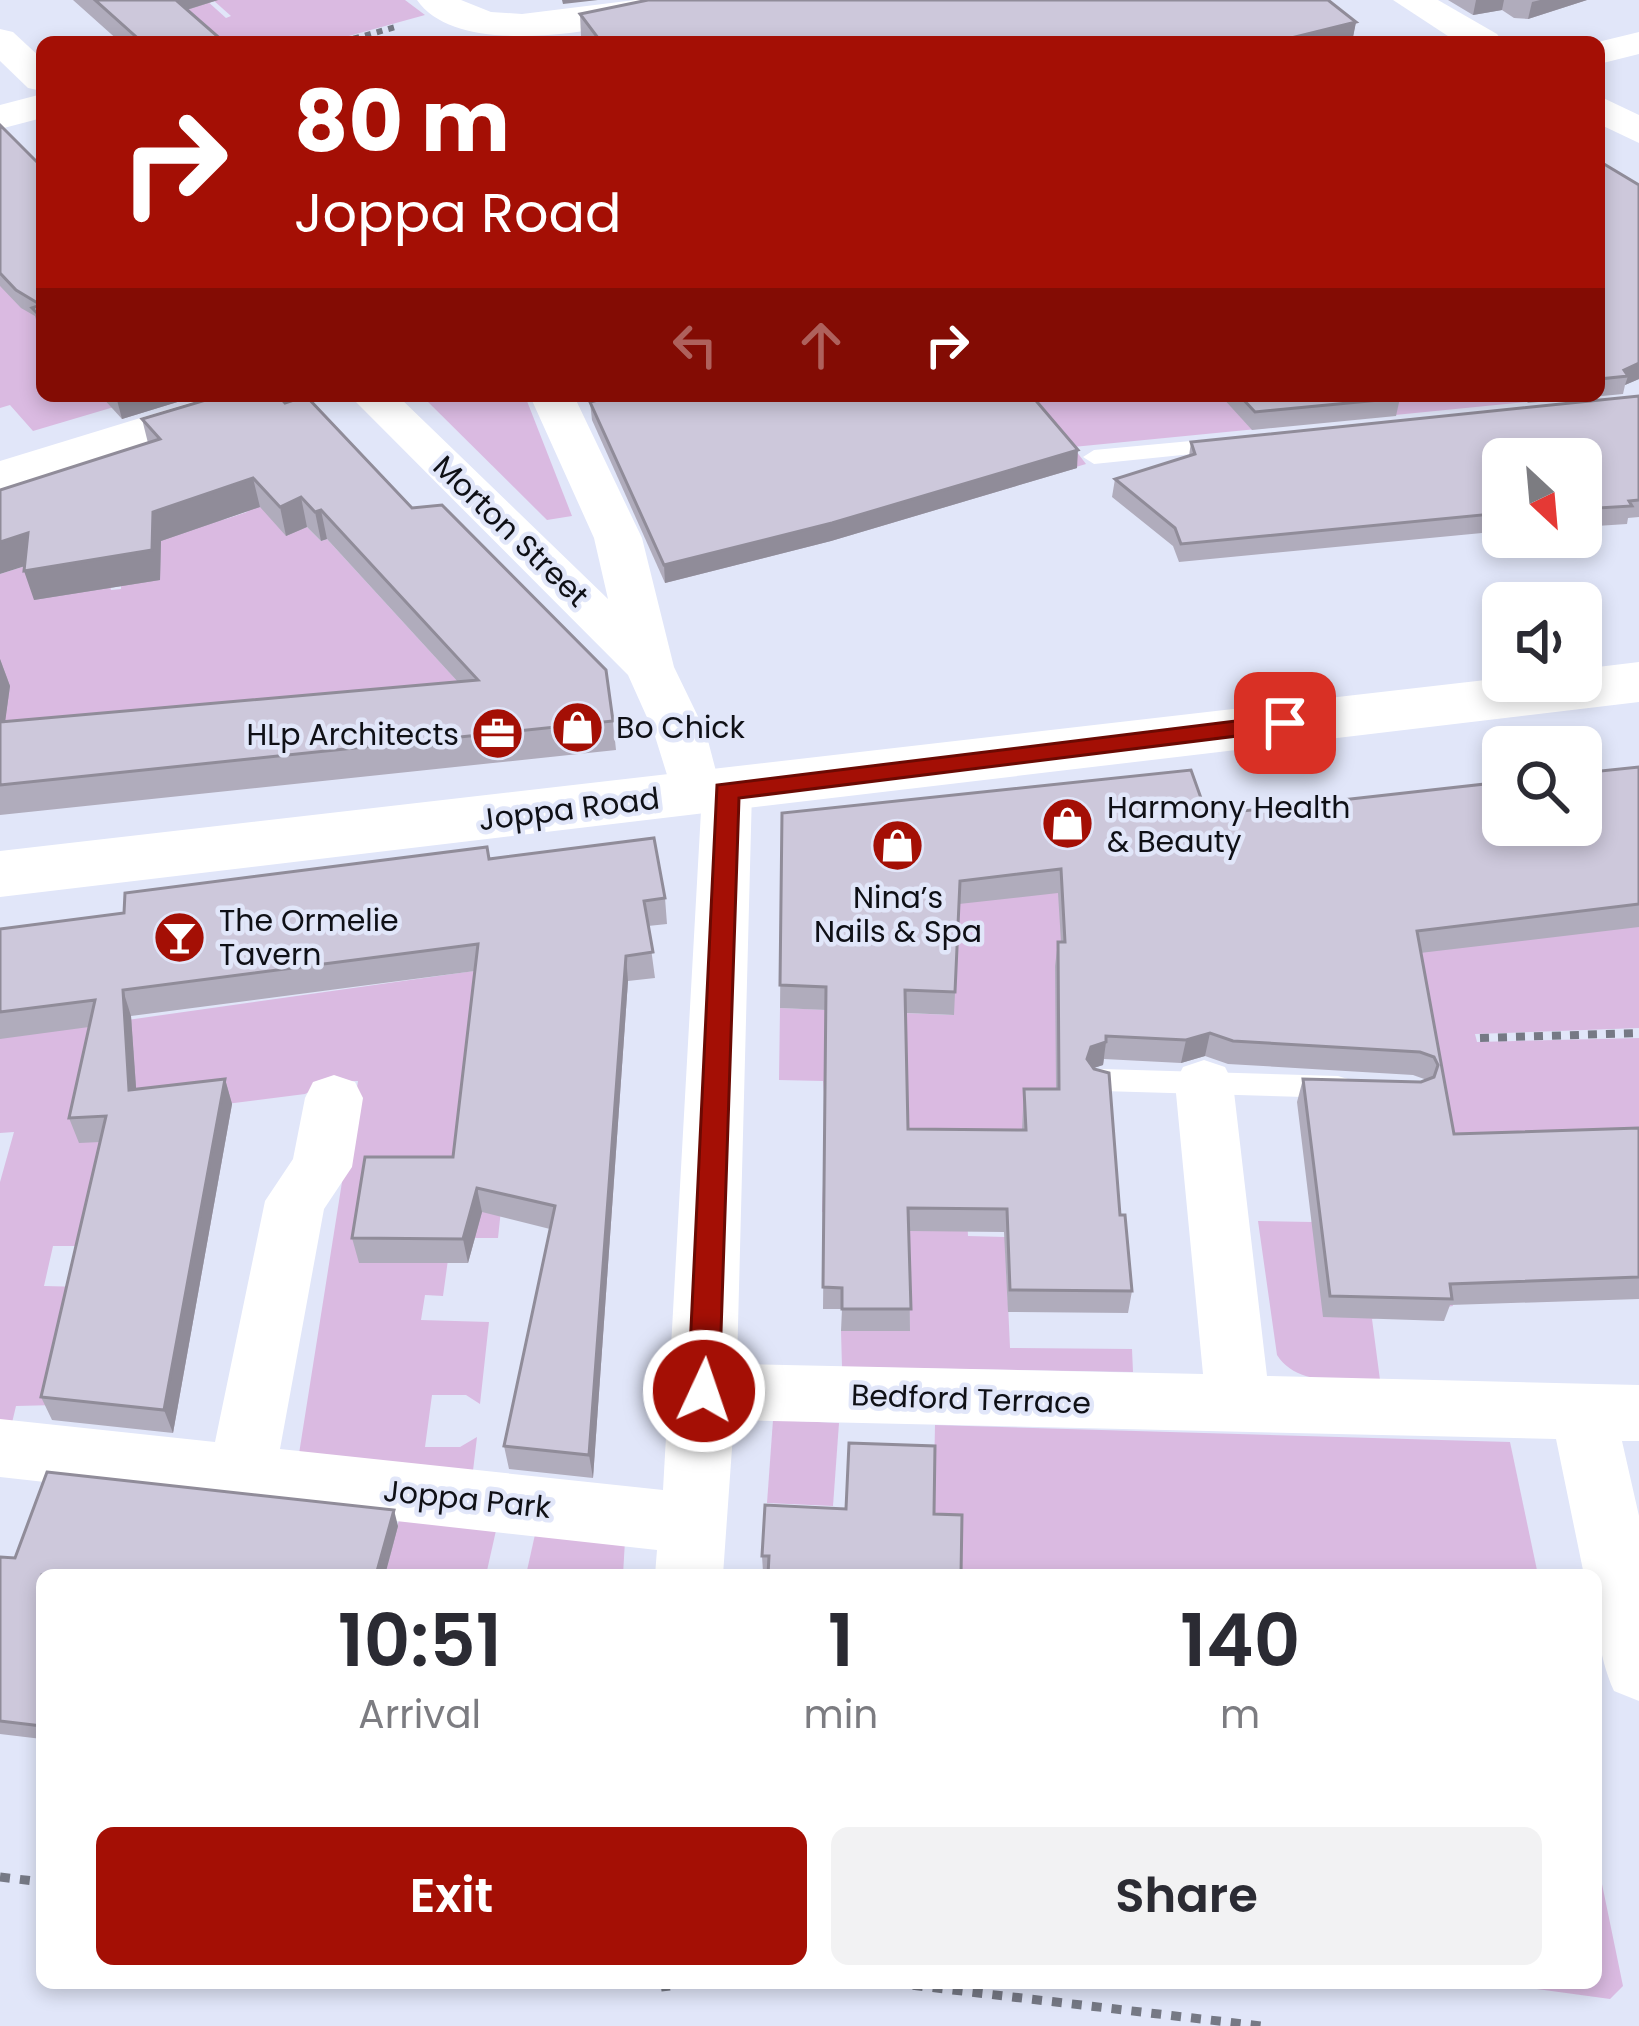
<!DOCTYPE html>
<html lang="en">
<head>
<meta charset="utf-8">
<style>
	:root { --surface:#fff; --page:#f2f2f3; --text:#2b2b33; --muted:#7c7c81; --accent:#a40f05 }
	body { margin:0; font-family:Poppins,sans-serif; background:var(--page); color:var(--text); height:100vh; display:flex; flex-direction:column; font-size:45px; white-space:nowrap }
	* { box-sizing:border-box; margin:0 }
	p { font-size:39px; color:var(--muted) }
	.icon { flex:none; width:66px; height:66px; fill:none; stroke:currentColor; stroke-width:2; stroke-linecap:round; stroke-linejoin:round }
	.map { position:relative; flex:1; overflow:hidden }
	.drawer { position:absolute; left:36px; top:1569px; width:1566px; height:420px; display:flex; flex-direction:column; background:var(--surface); border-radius:18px; box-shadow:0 6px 18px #0003 }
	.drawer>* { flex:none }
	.hud { position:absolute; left:36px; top:36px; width:1569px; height:366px; border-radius:18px; box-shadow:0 6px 18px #0003; background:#a40f05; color:#fff; overflow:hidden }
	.needle { width:78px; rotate:154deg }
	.fabs { position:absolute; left:1482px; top:438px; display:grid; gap:24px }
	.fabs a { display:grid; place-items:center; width:120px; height:120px; border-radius:18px; background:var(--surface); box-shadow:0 6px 18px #0003; font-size:60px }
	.pin { position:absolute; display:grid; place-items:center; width:102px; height:102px; color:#fff; margin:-51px; border-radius:24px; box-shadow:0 6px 18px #0006 }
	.me { position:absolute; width:132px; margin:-66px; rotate:3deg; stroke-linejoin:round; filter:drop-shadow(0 0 9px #0008) }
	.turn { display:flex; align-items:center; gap:42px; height:252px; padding:0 60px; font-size:54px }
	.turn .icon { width:156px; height:156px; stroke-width:2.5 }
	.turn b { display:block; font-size:84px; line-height:102px }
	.lanes { display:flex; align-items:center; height:114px; padding:0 60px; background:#0003; justify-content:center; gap:60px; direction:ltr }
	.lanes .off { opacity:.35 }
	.eta { display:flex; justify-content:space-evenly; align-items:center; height:204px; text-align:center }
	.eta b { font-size:72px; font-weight:600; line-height:84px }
	.action { display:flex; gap:24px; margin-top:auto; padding:24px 60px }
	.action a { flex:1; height:138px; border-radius:18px; background:var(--accent); color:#fff; font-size:48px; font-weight:600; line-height:138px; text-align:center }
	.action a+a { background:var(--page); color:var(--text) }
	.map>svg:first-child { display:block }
	.green { fill:#dabae1 }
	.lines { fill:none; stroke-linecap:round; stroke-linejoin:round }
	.path-far2 { stroke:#767985; stroke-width:6; stroke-dasharray:6 6; stroke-linecap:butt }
	.path-far1 { stroke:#767985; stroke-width:8; stroke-dasharray:9 9; stroke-linecap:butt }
	.path { stroke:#767985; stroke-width:9; stroke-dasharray:10 10; stroke-linecap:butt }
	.lane { fill:#fff; fill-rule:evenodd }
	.street { fill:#fff; fill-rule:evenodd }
	.secondary { fill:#fff; fill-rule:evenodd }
	.wall { fill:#b0acbc; fill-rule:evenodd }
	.shaded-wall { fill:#908c99 }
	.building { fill:#cdc8db; stroke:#908c99; stroke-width:3; fill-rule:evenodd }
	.route { fill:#a40f05; stroke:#6b0a03; stroke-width:3 }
	.labels { text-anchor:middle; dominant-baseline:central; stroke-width:9; stroke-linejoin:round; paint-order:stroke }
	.street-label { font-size:30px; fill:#0f1016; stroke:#e1e6f9 }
	.poi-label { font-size:30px; fill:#0f1016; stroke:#e1e6f9; text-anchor:start }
</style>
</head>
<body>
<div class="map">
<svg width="1639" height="2026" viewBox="0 0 1639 2026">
	<rect width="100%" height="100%" fill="#e1e6f9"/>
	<!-- green -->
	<g class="green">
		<path d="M150,0H206L226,18L231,16L213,0H405L425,15L327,42H199Z"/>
		<path d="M0,277L15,301L42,292L28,308L42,318V396H151L33,431L10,405L0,408Z"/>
		<path d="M422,396H525L572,516L547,520Z"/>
		<path d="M964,396H1226L1277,427L1073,447L1086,464L1076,467Z"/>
		<path d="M1376,396H1521L1527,402L1395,415Z"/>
		<path d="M260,491L286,535L307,527L321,541L327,539L460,684L0,814V574L32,564L110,584L111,590L121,589V583L83,547L226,519L247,512Z"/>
		<path d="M1060,864L1062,950L1056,1049L1082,1050L1023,1153L967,1215L968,1236L1005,1237L1010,1348L1132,1349L1133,1372L842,1367L841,1331L910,1330L907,1231L934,1213L822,1212L823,1185H907L905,1093H824L823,1081L779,1080L780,1008L953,1015L960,880Z"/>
		<path d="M1395,888L1639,926V1028L1475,1034L1477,1042L1639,1038V1151L1440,1254L1453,1306L1372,1319L1380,1380C1346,1379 1298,1388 1277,1355L1258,1221L1311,1222L1441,1128Z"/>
		<path d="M502,967V1200L498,1238H451L443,1296L425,1295L421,1320L489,1322L480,1404L466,1395H432L425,1447H460L477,1437L472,1479L298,1460L358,1081H331L305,1094L84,1122L116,1141L92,1246H53L44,1286L83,1287L56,1405L16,1406L11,1427L0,1426V1182L14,1132L0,1133V1038Z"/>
		<path d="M773,1420L839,1423L833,1506L767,1503Z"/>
		<path d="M935,1425L1510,1442L1538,1575H951L933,1530Z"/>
		<path d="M400,1516L497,1526L486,1575H385Z"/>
		<path d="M536,1530L625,1540L623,1575H526Z"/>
		<path d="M1596,1855L1623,1986L1610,1999L1492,1983H1596Z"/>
	</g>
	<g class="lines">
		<!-- path-far2 -->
		<path class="path-far2" d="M342,42L399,26"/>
		<!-- path-far1 -->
		<path class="path-far1" d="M1480,1038L1639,1033"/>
		<!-- path -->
		<g class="path">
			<path d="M0,1877L42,1882"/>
			<path d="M665,1983L666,1991"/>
			<path d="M893,1983L1261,2026"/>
		</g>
		<!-- lane -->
		<g class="lane">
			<path d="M1223,438L1231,440V450L1094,464L1083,457L1094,450Z"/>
			<path d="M1102,1069L1338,1076L1348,1079L1352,1087L1348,1095L1338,1098L1102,1091L1092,1088L1088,1080L1092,1072Z"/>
		</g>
		<!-- street -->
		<g class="street">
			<path d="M417,0H461L491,12L522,14L635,0H703L698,8C633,24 463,66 417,0Z"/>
			<path d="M1393,0H1438L1497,34L1503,42H1457Z"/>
			<path d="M0,29L13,32L42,59V91L28,88L0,61Z"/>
			<path d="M1639,32V54L1599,64L1598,42Z"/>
			<path d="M42,94V118L0,129V105Z"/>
			<path d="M1599,96L1639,115V143L1599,124Z"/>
			<path d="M212,396H281L275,405L0,490V461Z"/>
			<path d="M350,396H398L608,599L594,538L530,396H574L642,538L674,667L706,733L717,775L745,778L752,791L737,1364L1203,1374L1175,1083L1183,1067L1204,1060L1225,1067L1233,1083L1267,1376L1639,1385V1441H1622L1639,1516V1701L1614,1691C1597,1653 1596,1617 1596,1575H1584L1556,1439L734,1420L723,1575H655L657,1550L0,1477V1419L215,1442L265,1201L293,1159L305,1098L313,1082L334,1075L355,1082L363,1098L352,1167L324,1209L280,1449L663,1490L701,811L677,807L654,733L628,675Z"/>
		</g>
		<!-- secondary -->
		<path class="secondary" d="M1639,662V702L0,897V851L1503,678L1581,681V669Z"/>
	</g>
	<!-- wall -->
	<g class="wall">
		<path d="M73,0H218L187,10L224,42H120Z"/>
		<path d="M1448,0H1587L1528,19L1514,18L1502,10L1473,15Z"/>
		<path d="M580,14L1356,22L1352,42H586L581,36Z"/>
		<path d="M0,125L42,167V331L38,326L35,316L21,308L0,286Z"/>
		<path d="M1599,161L1639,379L1625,385L1623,394L1528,403L1521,396H1599Z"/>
		<path d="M101,396H197L122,419Z"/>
		<path d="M219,396L613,721L616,750L0,815V659L10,686L5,721L458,682L327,539L321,541L307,527L286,536L260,507L161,541L160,580L34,600L148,443L142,419Z"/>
		<path d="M1221,396H1398L1400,398L1396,416L1252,430Z"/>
		<path d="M1639,396V517L1628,518L1627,524L1581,527V459H1503V531L1179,562L1173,546L1112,497L1115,479L1189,456L1191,442Z"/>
		<path d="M590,402L1077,468L831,541L665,583L592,420Z"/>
		<path d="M1639,767V927L1420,953L1454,1134L1639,1128V1299L1450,1305L1444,1321L1323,1317L1297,1102L1303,1079L1421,1082L1427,1080L1413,1075L1228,1064L1205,1056L1181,1063L1104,1059L1103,1065L1093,1068L1132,1291L1128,1313L1008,1312L1004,1232L909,1231L910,1331H841L842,1309H823L826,1010L780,1008L782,813L1207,815ZM1058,893L1061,942H1058L1055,966L1056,1089H1024L1022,1130L908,1129L906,1013L954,1015L959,904Z"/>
		<path d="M489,859L665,898L667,924L648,926L655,978L628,981L593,1478L509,1469L504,1446L550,1229L482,1212L468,1263H359L352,1238L453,1157L475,971L131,1016L136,1089L225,1079L232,1104L173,1433L52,1420L41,1397L100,1142L79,1143L69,1118L89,1027L0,1039V929L124,913Z"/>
		<path d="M935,1446L768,1572H763L762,1556L846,1509Z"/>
		<path d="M398,1526L385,1575H42V1739L0,1734V1557L15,1558Z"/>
	</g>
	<!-- shaded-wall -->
	<g class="shaded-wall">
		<path d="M167,0H218L170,15Z"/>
		<path d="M562,0H598L563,4Z"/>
		<path d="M1476,0H1504L1502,10L1473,15Z"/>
		<path d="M1540,0H1587L1528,19L1532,2Z"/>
		<path d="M1356,22L1352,42H1275Z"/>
		<path d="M1639,363V379L1625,385L1628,376L1624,370Z"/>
		<path d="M132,396H197L122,419L117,400Z"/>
		<path d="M1078,450L1077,468L831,541L665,583L664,565Z"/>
		<path d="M253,478L260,507L161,541L160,580L34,600L24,571L153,512Z"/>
		<path d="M301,497L307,527L286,536L280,507Z"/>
		<path d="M321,510L327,539L321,541L315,512Z"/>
		<path d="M28,533L38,562L0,574V542Z"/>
		<path d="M0,659L10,686L1,752L0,748Z"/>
		<path d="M626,956L628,981L593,1478L589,1455Z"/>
		<path d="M123,990L131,1016L138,1115L129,1090Z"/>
		<path d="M1210,1033L1205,1056L1181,1063L1186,1040Z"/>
		<path d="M1106,1042L1103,1065L1088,1070L1087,1059L1091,1047Z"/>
		<path d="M225,1079L232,1104L173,1433L164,1410Z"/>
		<path d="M477,1188L482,1212L468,1263L463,1239Z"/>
		<path d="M394,1510L398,1526L385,1575H376Z"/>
	</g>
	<!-- building -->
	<g class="building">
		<path d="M95,0H176L224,42H142Z"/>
		<path d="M648,0H1328L1356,22L1275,42H601L580,14Z"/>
		<path d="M0,125L42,167V318L32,308L41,305L16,290L0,273Z"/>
		<path d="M1599,161L1639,185V363L1624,370L1628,376L1599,379Z"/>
		<path d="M219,396H279L285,403L306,396L412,508L442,505L606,670L613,721L0,785V722L478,680L321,510L315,512L301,497L280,507L253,478L153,512L152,550L24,571L28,533L0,542V490L160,439L142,419Z"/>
		<path d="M613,396H1032L1078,450L832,523L664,565L590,402Z"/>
		<path d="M1240,396H1398L1400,398L1255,412Z"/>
		<path d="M1639,396V500L1629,501L1632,506L1581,509V459H1503V513L1181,544L1175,528L1115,479L1195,454L1191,442Z"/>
		<path d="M1639,767V904L1417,931L1454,1134L1639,1128V1277L1450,1284L1452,1299L1330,1296L1303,1079L1421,1082L1434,1077L1438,1065L1434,1057L1420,1052L1233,1041L1210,1033L1186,1040L1106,1036V1042L1091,1047L1087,1059L1094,1069L1109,1073L1120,1215H1125L1132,1291L1010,1290L1007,1209L908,1208L911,1309H842V1288L823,1287L826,987L780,985L782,813L1191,770L1207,815L1503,782V825H1581V773ZM1061,869L1065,942H1058L1059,1089H1024L1026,1130L908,1129L905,990L955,992L960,881Z"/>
		<path d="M654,838L665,898L644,901L653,952L626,956L589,1455L504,1446L555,1206L477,1188L463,1239L352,1238L365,1157H453L478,944L123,990L129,1090L225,1079L164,1410L41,1397L106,1116L69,1118L95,1000L0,1012V929L124,913L125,893L487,847L489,859Z"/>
		<path d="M849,1443L935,1446L934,1514L962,1515L961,1575H768L769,1556H762L765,1505L846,1509Z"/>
		<path d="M47,1472L394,1510L376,1575H42V1726L0,1721V1557L15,1558Z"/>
	</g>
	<!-- route -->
	<path class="route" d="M1285,715L1297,723L1293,729L739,798L719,1391L714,1400L704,1404L693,1400L688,1391L717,785Z"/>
	<!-- icons -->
	<defs>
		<symbol id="shop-disc" viewBox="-11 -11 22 22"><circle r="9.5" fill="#a40f05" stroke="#e1e6f9"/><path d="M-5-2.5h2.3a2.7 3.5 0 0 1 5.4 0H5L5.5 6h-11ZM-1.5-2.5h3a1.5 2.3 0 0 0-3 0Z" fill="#fff"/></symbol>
		<symbol id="office-disc" viewBox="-11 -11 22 22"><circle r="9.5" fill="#a40f05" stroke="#e1e6f9"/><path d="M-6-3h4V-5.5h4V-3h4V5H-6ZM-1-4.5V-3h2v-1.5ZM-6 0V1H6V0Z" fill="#fff"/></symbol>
		<symbol id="bar-disc" viewBox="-11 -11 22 22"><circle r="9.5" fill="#a40f05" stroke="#e1e6f9"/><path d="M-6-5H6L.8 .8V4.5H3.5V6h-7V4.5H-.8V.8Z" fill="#fff"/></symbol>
	</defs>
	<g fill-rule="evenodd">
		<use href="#shop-disc" x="548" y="698" width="59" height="59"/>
		<use href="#office-disc" x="468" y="704" width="59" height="59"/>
		<use href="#shop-disc" x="1038" y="794" width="59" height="59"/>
		<use href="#shop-disc" x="868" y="816" width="59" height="59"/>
		<use href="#bar-disc" x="150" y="908" width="59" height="59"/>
	</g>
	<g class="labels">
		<!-- street labels -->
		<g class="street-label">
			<text transform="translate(511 531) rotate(44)">Morton Street</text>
			<text transform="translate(569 809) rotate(-7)">Joppa Road</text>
			<text transform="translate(971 1399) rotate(2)">Bedford Terrace</text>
			<text transform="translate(467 1499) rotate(6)">Joppa Park</text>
		</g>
		<!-- poi labels -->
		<g class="poi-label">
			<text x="616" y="727">Bo Chick</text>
			<text x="459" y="734" text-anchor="end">HLp Architects</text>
			<text x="1107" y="807">Harmony Health<tspan x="1107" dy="34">&amp; Beauty</tspan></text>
			<text x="898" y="897" text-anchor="middle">Nina’s<tspan x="898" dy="34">Nails &amp; Spa</tspan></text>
			<text x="219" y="920">The Ormelie<tspan x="219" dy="34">Tavern</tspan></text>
		</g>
	</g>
</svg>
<div class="fabs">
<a><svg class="needle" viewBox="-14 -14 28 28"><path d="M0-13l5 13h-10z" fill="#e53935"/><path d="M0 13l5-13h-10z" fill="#7c7c81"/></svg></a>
<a><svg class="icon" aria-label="sound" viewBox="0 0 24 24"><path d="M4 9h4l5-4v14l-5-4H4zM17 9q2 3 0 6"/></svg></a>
<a><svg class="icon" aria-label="search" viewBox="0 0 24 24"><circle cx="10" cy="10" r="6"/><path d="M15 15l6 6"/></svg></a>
</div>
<div class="pin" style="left:1285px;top:723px;background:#d93025"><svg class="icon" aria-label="arrive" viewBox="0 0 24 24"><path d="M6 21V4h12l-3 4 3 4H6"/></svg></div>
<svg class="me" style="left:704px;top:1391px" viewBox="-20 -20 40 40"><circle r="17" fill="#a40f05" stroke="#fff" stroke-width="3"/><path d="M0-11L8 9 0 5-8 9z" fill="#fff"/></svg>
<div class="hud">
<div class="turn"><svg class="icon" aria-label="right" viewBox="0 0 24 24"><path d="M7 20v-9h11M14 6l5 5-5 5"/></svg><div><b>80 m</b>Joppa Road</div></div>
<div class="lanes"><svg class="icon off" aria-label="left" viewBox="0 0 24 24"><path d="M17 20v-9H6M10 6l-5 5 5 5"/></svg><svg class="icon off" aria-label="ahead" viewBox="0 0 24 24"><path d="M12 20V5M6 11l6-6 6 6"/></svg><svg class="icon" aria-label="right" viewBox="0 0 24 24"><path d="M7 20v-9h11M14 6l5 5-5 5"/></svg></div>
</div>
<section class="drawer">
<div class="eta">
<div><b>10:51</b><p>Arrival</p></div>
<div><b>1</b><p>min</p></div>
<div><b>140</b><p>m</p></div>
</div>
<div class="action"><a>Exit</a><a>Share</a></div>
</section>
</div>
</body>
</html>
